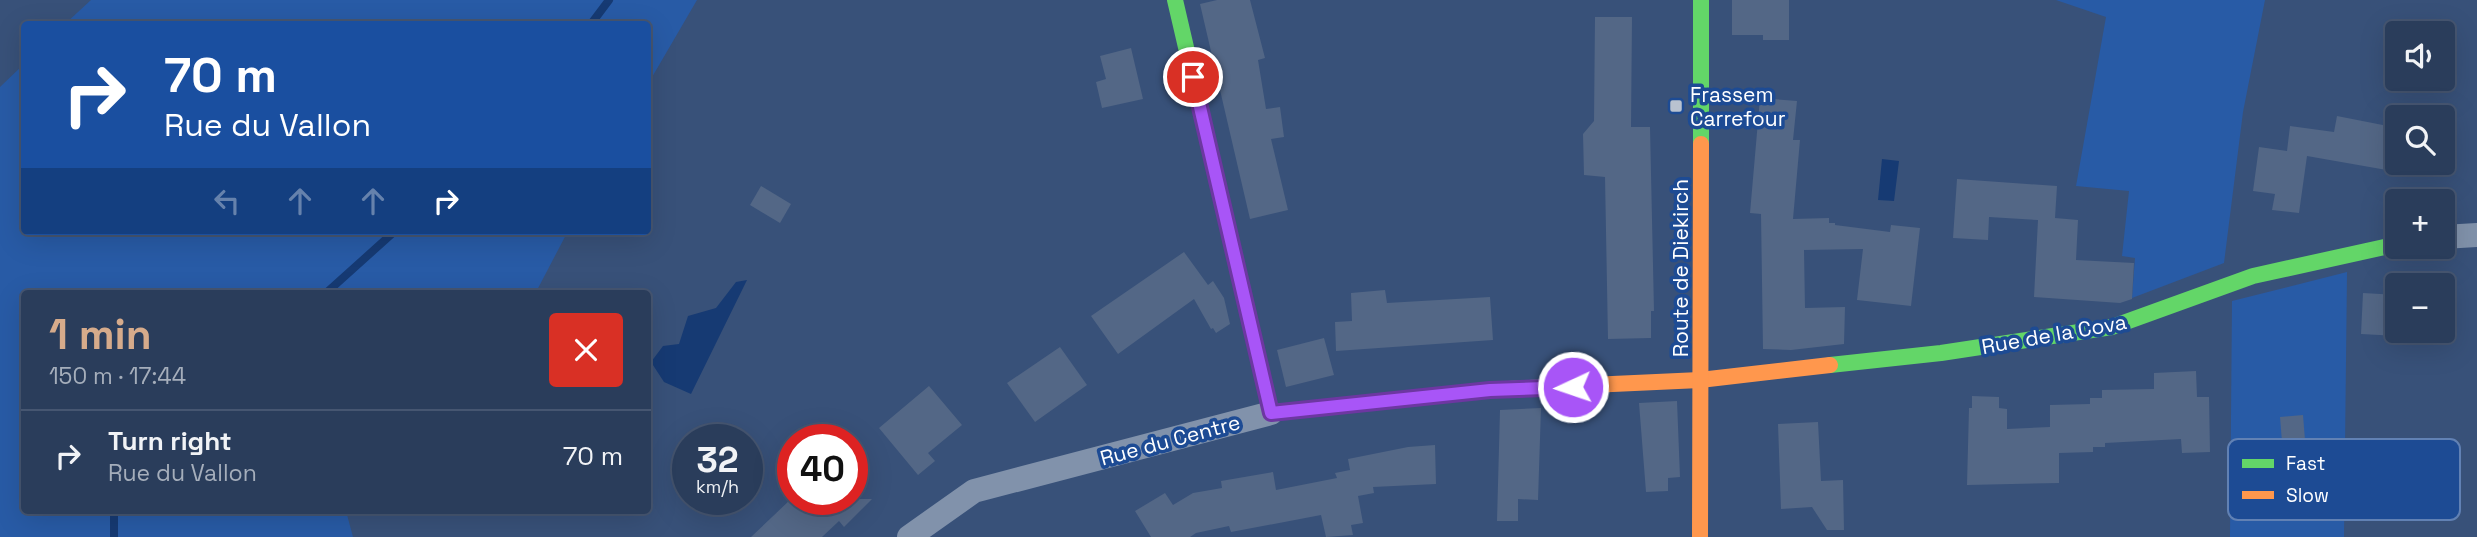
<!DOCTYPE html>
<html lang="en">
<head>
<meta charset="utf-8">
<style>
	:root { --surface:#2a3d5b; --page:#364864; --text:#f1f3f6; --muted:#a5aebb; --line:#465671; --accent:#d6ab8b }
	body { margin:0; font-family:"Space Grotesk",sans-serif; background:var(--page); color:var(--text); height:100vh; display:flex; flex-direction:column; font-size:26px; white-space:nowrap }
	* { box-sizing:border-box; margin:0 }
	p { font-size:23px; color:var(--muted) }
	.icon { flex:none; width:38px; height:38px; fill:none; stroke:currentColor; stroke-width:2; stroke-linecap:round; stroke-linejoin:round }
	.map { position:relative; flex:1; overflow:hidden }
	.details { position:absolute; left:21px; top:290px; width:630px; height:224px; display:flex; flex-direction:column; background:var(--surface); border-radius:7px; box-shadow:0 7px 28px #0002,0 0 0 2px var(--line) }
	.details>* { flex:none }
	.hud { position:absolute; left:21px; top:21px; width:630px; height:214px; border-radius:7px; box-shadow:0 7px 28px #0002,0 0 0 2px var(--line); background:#1a4fa0; color:#fff; overflow:hidden }
	.fabs { position:absolute; left:2385px; top:21px; display:grid; gap:14px }
	.fabs a { display:grid; place-items:center; width:70px; height:70px; border-radius:7px; background:var(--surface); box-shadow:0 7px 28px #0002,0 0 0 2px var(--line); font-size:35px }
	.speed { position:absolute; left:672px; top:424px; display:flex; gap:14px; font-size:35px; font-weight:700; text-align:center }
	.speed>* { display:grid; place-content:center; width:91px; height:91px; border-radius:50%; background:var(--surface); box-shadow:0 7px 28px #0002,0 0 0 2px var(--line); line-height:1 }
	.speed small { font-size:18px; font-weight:400 }
	.speed .limit { border:10px solid #d22; background:#fff; color:#111 }
	.pin { position:absolute; display:grid; place-items:center; width:60px; height:60px; color:#fff; margin:-30px; border:4px solid #fff; border-radius:50%; box-shadow:0 2px 7px #0007 }
	.me { position:absolute; width:77px; margin:-38px; rotate:267deg; stroke-linejoin:round; filter:drop-shadow(0 0 5px #0008) }
	.turn { display:flex; align-items:center; gap:24px; height:147px; padding:0 28px; font-size:32px }
	.turn .icon { width:91px; height:91px; stroke-width:2.5 }
	.turn b { display:block; font-size:49px; line-height:60px }
	.lanes { display:flex; align-items:center; height:66px; padding:0 28px; background:#0003; justify-content:center; gap:35px; direction:ltr }
	.lanes .off { opacity:.35 }
	.round { display:grid; place-items:center; flex:none; width:74px; height:74px; border-radius:7px; background:var(--page) }
	.head { display:flex; align-items:center; justify-content:space-between; height:119px; padding:0 28px }
	h1 { font-size:42px; font-weight:800; line-height:52px; color:var(--accent) }
	ul { padding:0; list-style:none }
	li { display:flex; align-items:center; gap:21px; height:91px; padding:0 28px; border-top:2px solid var(--line) }
	li div { flex:1 }
	li b { display:block; font-size:26px }
	li em { font-style:normal }
	.map>svg:first-child { display:block }
	.green { fill:#285ba6 }
	.water { fill:#163a73 }
	.lines { fill:none; stroke-linecap:round; stroke-linejoin:round }
	.stream { stroke:#163a73; stroke-width:8 }
	.building { fill:#536786 }
	.street { stroke:#8192ab; stroke-width:24 }
	.fast { stroke:#63d668; stroke-width:16 }
	.slow { stroke:#ff974d; stroke-width:16 }
	.route-casing { stroke:#6d37a1; stroke-width:18 }
	.route { stroke:#a855f7; stroke-width:12 }
	.poi-dot { fill:#b9c2d0; stroke:#1d4b94; stroke-width:2.5 }
	.labels { text-anchor:middle; dominant-baseline:central; stroke-width:7; stroke-linejoin:round; paint-order:stroke }
	.poi-label { font-size:21px; fill:#fff; stroke:#1d4b94; text-anchor:start }
	.street-label { font-size:21px; fill:#fff; stroke:#1d4b94 }
	.key { fill:#1d4b94; stroke:#6181b4; stroke-width:2 }
	.key-label { font-size:19px; fill:#fff }
</style>
</head>
<body>
<div class="map">
<svg width="2477" height="537" viewBox="0 0 2477 537">
	<rect width="100%" height="100%" fill="#385179"/>
	<!-- green -->
	<g class="green">
		<path d="M91,0H697L648,84V24H65Z"/>
		<path d="M2265,0L2243,112L2224,263L2132,298L2135,258L2122,256L2129,191L2076,186L2106,17L2056,0Z"/>
		<path d="M24,64V231H568L535,294H24V511H346L353,537H0V87Z"/>
		<path d="M2347,272L2344,537H2230L2232,301Z"/>
	</g>
	<!-- water -->
	<g class="water">
		<path d="M1882,159L1899,161L1894,201L1878,200Z"/>
		<path d="M747,280L691,394L664,382L651,362L663,346L679,344L688,316L716,308L736,282Z"/>
	</g>
	<g class="lines">
		<!-- stream -->
		<g class="stream">
			<path d="M591,24L609,0"/>
			<path d="M325,294L395,231"/>
			<path d="M114,537V511"/>
		</g>
	</g>
	<!-- building -->
	<g class="building">
		<path d="M1217,0H1250L1265,58L1258,60L1266,109L1280,107L1284,137L1271,139L1288,210L1250,219L1200,4Z"/>
		<path d="M1732,0H1789V40H1763V35H1732Z"/>
		<path d="M1595,17H1632L1631,127H1650L1654,311H1651V338L1608,339L1605,177L1584,175L1583,134L1594,121Z"/>
		<path d="M1131,48L1143,99L1102,108L1096,82L1106,79L1100,56Z"/>
		<path d="M1760,98L1797,101L1793,140H1800L1793,219L1829,218V223H1835V225L1890,232L1891,225L1920,228L1911,306L1857,300L1863,249L1804,250L1805,308L1845,307L1844,344L1791,350L1763,349L1761,214L1750,213Z"/>
		<path d="M2337,116L2398,128V172L2307,156L2299,213L2272,210L2275,194L2253,191L2259,147L2287,151L2290,126L2334,132Z"/>
		<path d="M1957,179L2057,186L2055,218L2078,220L2076,260L2134,263L2132,299L2120,303L2034,297L2038,220L1989,217L1988,240L1953,238Z"/>
		<path d="M761,186L791,204L780,223L750,205Z"/>
		<path d="M1184,252L1208,285L1213,281L1224,298L1230,324L1216,333L1213,328L1211,329L1194,299L1118,354L1091,316Z"/>
		<path d="M1385,290L1387,303L1490,297L1493,340L1336,351L1335,322L1352,321L1351,293Z"/>
		<path d="M2363,293L2398,295V336L2361,334Z"/>
		<path d="M1324,338L1334,375L1286,387L1277,350Z"/>
		<path d="M1060,347L1087,385L1035,422L1007,383Z"/>
		<path d="M2196,371L2197,397H2209L2210,452L2182,453L2181,439L2105,443V447H2093V452L2059,453V483L1967,485L1969,408H1972V396L1999,397V408L2007,409V429L2050,427V405L2090,404V398H2102V390L2154,389V373Z"/>
		<path d="M929,386L962,425L928,453L935,461L918,475L879,428Z"/>
		<path d="M1677,401L1680,477L1668,478V491L1646,492L1639,403Z"/>
		<path d="M1541,408L1538,500L1518,499V521H1497L1500,410Z"/>
		<path d="M2303,415L2305,440L2282,442L2280,417Z"/>
		<path d="M1818,422L1821,481L1843,480L1844,530H1827L1812,507L1781,509L1778,424Z"/>
		<path d="M1435,445L1436,484L1373,487L1374,493L1358,496L1363,523L1351,525L1353,535L1326,537L1321,515L1231,532L1229,526L1196,533L1190,537H1151L1135,511L1165,493L1173,505L1193,493L1222,488L1221,481L1273,472L1276,490L1337,478L1335,473L1350,470L1348,459L1408,447Z"/>
		<path d="M791,499H872L844,527L839,521L822,537H751Z"/>
	</g>
	<g class="lines">
		<!-- street -->
		<g class="street">
			<path d="M2443,237L2477,235"/>
			<path d="M909,537L974,491L1271,413"/>
		</g>
		<!-- fast -->
		<g class="fast">
			<path d="M1175,0L1271,413L1490,390L1547,387"/>
			<path d="M1701,144V0"/>
			<path d="M1830,365L1941,353L2112,327L2253,276L2398,244"/>
		</g>
		<!-- slow -->
		<g class="slow">
			<path d="M1547,387L1700,380L1830,365"/>
			<path d="M1700,537L1701,144"/>
		</g>
	</g>
	<g class="lines">
		<defs>
			<path id="route" d="M1193,77L1271,413L1490,390L1573,387"/>
		</defs>
		<!-- route casing -->
		<use href="#route" class="route-casing"/>
		<!-- route -->
		<use href="#route" class="route"/>
	</g>
	<!-- markers -->
	<rect class="poi-dot" x="1669" y="99" width="14" height="14" rx="3.5"/>
	<g class="labels">
		<!-- poi labels -->
		<g class="poi-label">
			<text x="1690" y="94">Frassem<tspan x="1690" dy="24">Carrefour</tspan></text>
		</g>
		<!-- street labels -->
		<g class="street-label">
			<text transform="translate(1680 268) rotate(-90)">Route de Diekirch</text>
			<text transform="translate(2054 334) rotate(-10)">Rue de la Cova</text>
			<text transform="translate(1170 440) rotate(-15)">Rue du Centre</text>
		</g>
	</g>
	<!-- legend -->
	<rect x="2228" y="439" width="232" height="81" rx="10" class="key"/>
	<rect x="2242" y="459" width="32" height="9" fill="#63d668"/>
	<rect x="2242" y="491" width="32" height="8" fill="#ff974d"/>
	<g class="key-label">
		<text x="2286" y="470">Fast</text>
		<text x="2286" y="502">Slow</text>
	</g>
</svg>
<div class="fabs">
<a><svg class="icon" aria-label="sound" viewBox="0 0 24 24"><path d="M4 9h4l5-4v14l-5-4H4zM17 9q2 3 0 6"/></svg></a>
<a><svg class="icon" aria-label="search" viewBox="0 0 24 24"><circle cx="10" cy="10" r="6"/><path d="M15 15l6 6"/></svg></a>
<a>+</a>
<a>−</a>
</div>
<div class="speed"><div>32<small>km/h</small></div><div class="limit">40</div></div>
<div class="pin" style="left:1193px;top:77px;background:#d93025"><svg class="icon" aria-label="arrive" viewBox="0 0 24 24"><path d="M6 21V4h12l-3 4 3 4H6"/></svg></div>
<svg class="me" style="left:1573px;top:387px" viewBox="-20 -20 40 40"><circle r="17" fill="#a855f7" stroke="#fff" stroke-width="3"/><path d="M0-11L8 9 0 5-8 9z" fill="#fff"/></svg>
<div class="hud">
<div class="turn"><svg class="icon" aria-label="right" viewBox="0 0 24 24"><path d="M7 20v-9h11M14 6l5 5-5 5"/></svg><div><b>70 m</b>Rue du Vallon</div></div>
<div class="lanes"><svg class="icon off" aria-label="left" viewBox="0 0 24 24"><path d="M17 20v-9H6M10 6l-5 5 5 5"/></svg><svg class="icon off" aria-label="ahead" viewBox="0 0 24 24"><path d="M12 20V5M6 11l6-6 6 6"/></svg><svg class="icon off" aria-label="ahead" viewBox="0 0 24 24"><path d="M12 20V5M6 11l6-6 6 6"/></svg><svg class="icon" aria-label="right" viewBox="0 0 24 24"><path d="M7 20v-9h11M14 6l5 5-5 5"/></svg></div>
</div>
<section class="details">
<div class="head"><div><h1>1 min</h1><p>150 m · 17:44</p></div><a class="round" style="background:#d93025;color:#fff"><svg class="icon" aria-label="close" viewBox="0 0 24 24"><path d="M6 6l12 12M18 6L6 18"/></svg></a></div>
<ul>
<li><svg class="icon" aria-label="right" viewBox="0 0 24 24"><path d="M7 20v-9h11M14 6l5 5-5 5"/></svg><div><b>Turn right</b><p>Rue du Vallon</p></div><em>70 m</em></li>
</ul>
</section>
</div>
</body>
</html>
